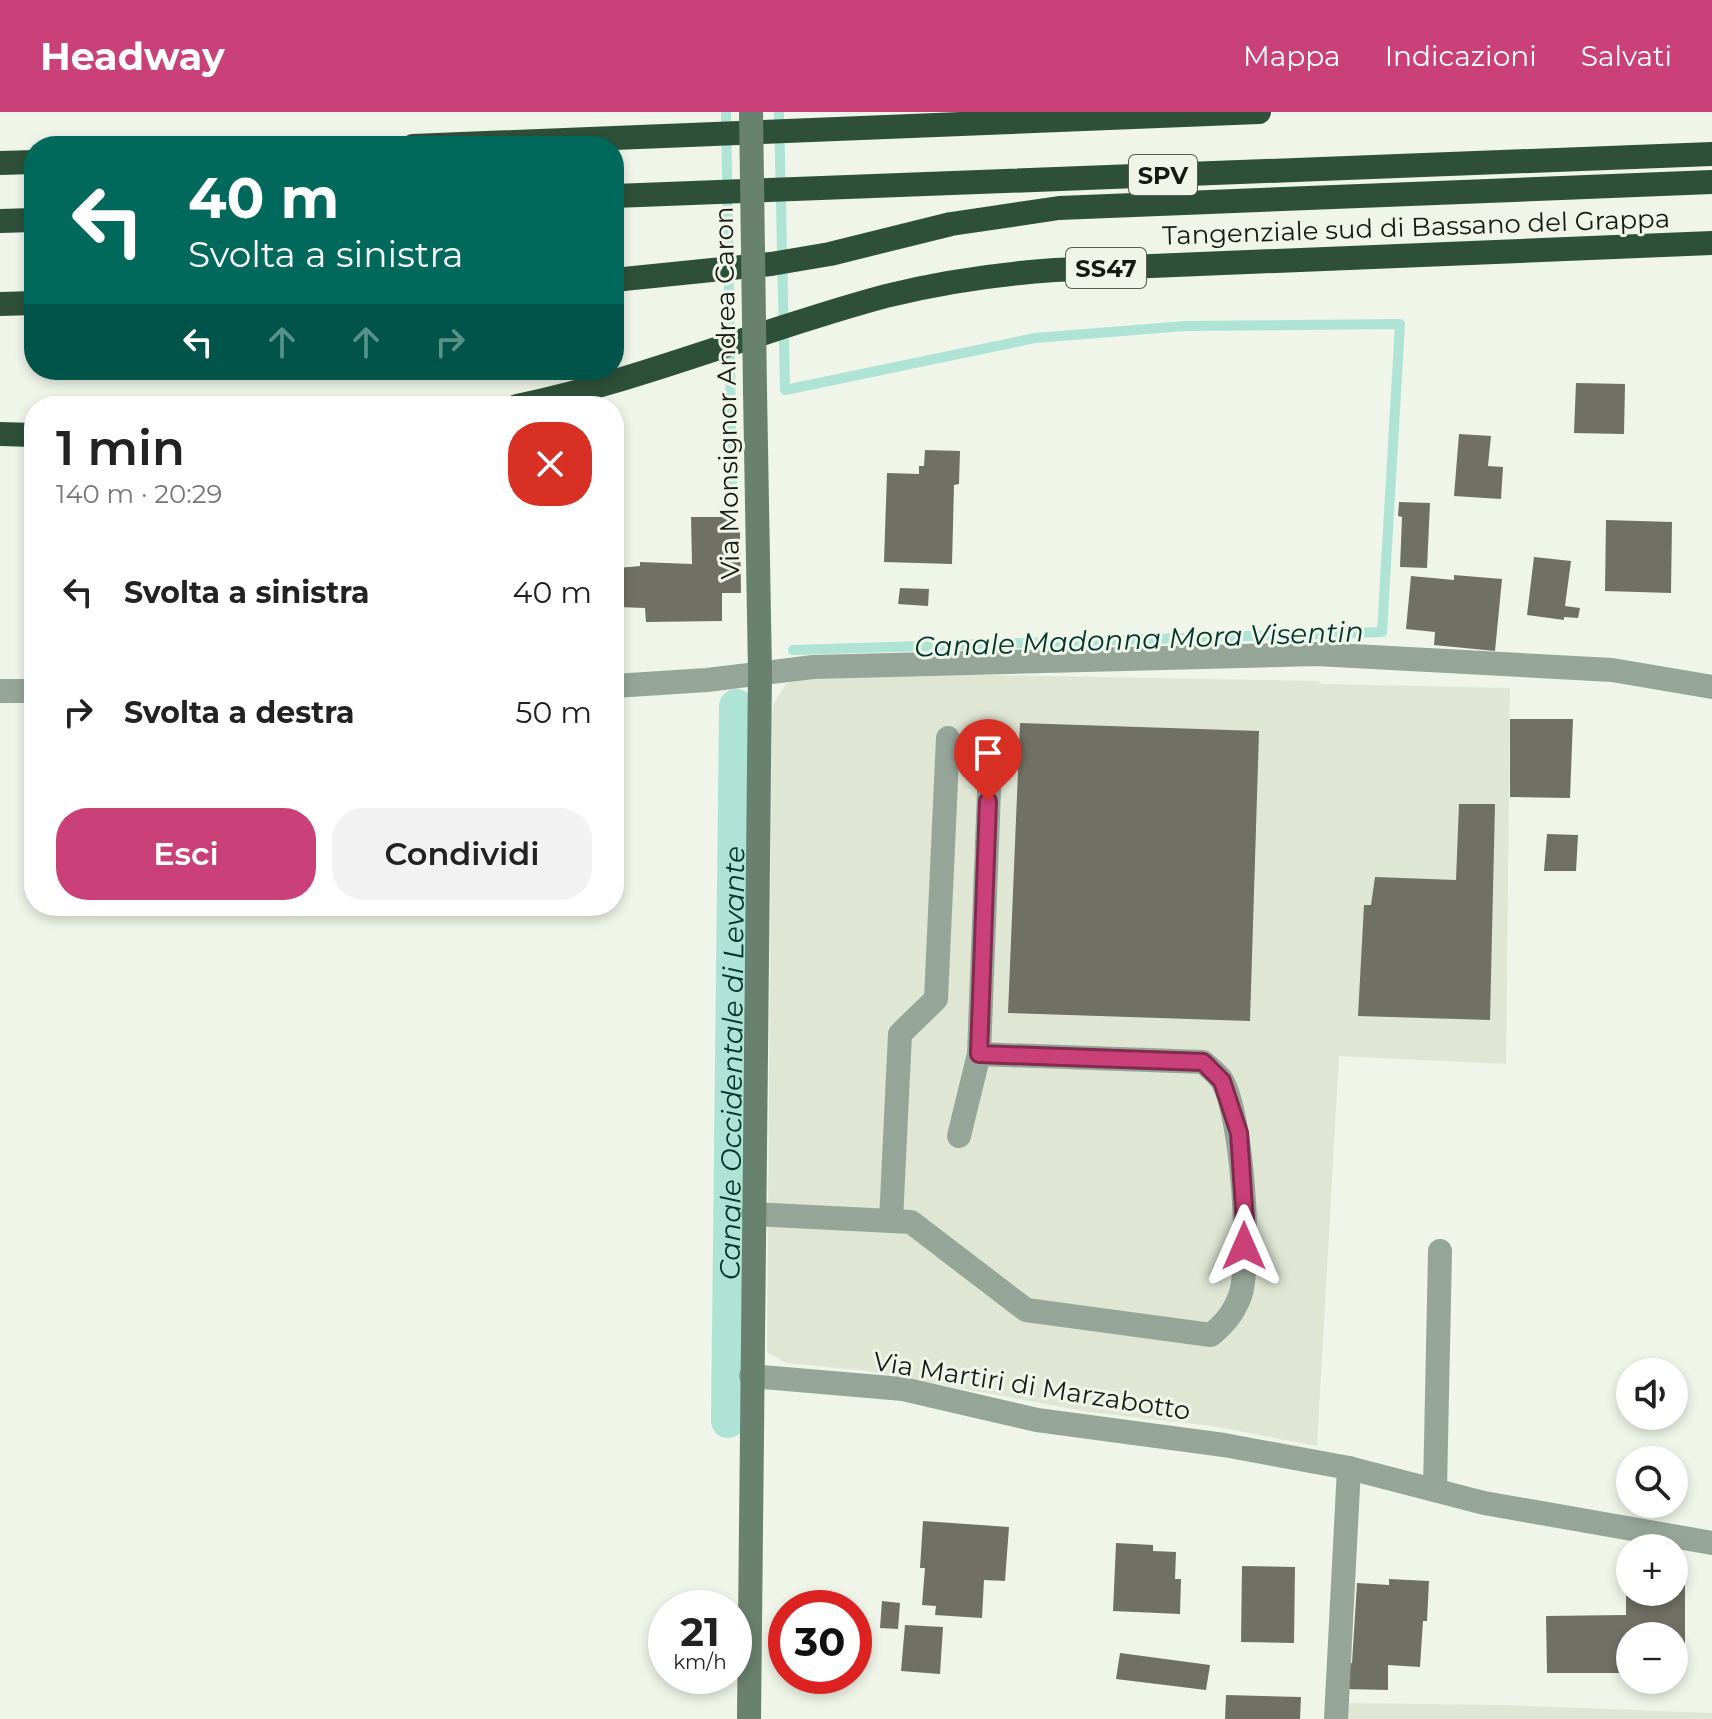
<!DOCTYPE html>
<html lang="it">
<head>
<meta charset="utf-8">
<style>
	:root { --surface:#fff; --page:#f2f2f2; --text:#222; --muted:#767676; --accent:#ca417a }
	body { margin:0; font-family:Montserrat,sans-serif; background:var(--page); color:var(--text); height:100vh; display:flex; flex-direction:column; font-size:30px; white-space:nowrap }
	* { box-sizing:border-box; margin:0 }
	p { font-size:26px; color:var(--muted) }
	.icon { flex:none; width:44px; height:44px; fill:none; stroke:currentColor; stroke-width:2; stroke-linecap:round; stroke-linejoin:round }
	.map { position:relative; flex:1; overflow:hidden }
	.panel { position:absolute; left:24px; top:284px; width:600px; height:520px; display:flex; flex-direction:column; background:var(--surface); border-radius:32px; box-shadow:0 4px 12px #0003 }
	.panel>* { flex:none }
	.hud { position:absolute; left:24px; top:24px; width:600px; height:244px; border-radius:32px; box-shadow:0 4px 12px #0003; background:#00695c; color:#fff; overflow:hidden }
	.controls { position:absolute; left:1616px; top:1246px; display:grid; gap:16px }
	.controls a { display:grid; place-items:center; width:72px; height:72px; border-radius:50%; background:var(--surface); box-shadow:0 4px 12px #0003; font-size:40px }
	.speed { position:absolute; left:648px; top:1478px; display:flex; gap:16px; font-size:40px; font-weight:700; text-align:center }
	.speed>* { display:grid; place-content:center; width:104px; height:104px; border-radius:50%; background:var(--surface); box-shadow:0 4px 12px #0003; line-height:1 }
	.speed small { font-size:20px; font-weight:400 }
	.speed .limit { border:12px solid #d22; background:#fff; color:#111 }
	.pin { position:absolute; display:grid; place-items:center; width:68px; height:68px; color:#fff; margin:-82px -34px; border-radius:50% 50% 50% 0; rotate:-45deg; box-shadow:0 0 8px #0007 }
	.pin .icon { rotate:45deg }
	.me { position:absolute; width:88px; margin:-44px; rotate:0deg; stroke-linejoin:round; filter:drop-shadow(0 0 6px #0008) }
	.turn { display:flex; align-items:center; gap:28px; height:168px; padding:0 32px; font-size:36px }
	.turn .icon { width:104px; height:104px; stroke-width:2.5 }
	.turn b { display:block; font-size:56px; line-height:68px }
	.lanes { display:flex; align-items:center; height:76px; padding:0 32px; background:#0003; justify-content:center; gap:40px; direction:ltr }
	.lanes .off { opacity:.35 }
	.round { display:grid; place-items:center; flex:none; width:84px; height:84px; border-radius:32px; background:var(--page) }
	.head { display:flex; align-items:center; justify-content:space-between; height:136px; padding:0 32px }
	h1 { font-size:48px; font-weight:600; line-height:60px }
	.primary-button { display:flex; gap:16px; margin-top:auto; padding:16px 32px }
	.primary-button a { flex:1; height:92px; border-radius:32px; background:var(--accent); color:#fff; font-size:32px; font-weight:600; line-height:92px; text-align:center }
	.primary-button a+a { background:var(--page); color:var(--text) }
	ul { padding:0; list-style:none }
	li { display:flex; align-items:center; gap:24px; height:120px; padding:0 32px }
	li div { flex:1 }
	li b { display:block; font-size:30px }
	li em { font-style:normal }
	header { display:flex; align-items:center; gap:48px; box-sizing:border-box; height:112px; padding:0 40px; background:var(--accent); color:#fff }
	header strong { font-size:38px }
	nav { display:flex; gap:44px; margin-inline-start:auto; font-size:28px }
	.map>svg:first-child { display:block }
	.built { fill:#dfe6d4 }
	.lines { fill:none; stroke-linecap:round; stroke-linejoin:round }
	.stream { stroke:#aee3d6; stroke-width:10 }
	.canal { stroke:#aee3d6; stroke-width:34 }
	.building { fill:#717065 }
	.street { stroke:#95a699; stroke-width:24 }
	.secondary { stroke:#69816f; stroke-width:24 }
	.highway { stroke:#2e5038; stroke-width:24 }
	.secondary-bridge { stroke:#69816f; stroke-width:24 }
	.route-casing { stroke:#832a4f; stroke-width:20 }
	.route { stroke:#ca417a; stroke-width:14 }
	.labels { text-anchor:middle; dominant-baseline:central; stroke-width:6; stroke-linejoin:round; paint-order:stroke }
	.shield { fill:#eff5e8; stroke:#585b54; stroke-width:2 }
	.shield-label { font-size:24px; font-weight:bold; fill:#171914 }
	.street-label { font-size:26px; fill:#171914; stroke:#eff5e8 }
	.water-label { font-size:28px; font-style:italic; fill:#01342c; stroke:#eff5e8 }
</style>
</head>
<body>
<header>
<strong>Headway</strong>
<nav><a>Mappa</a><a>Indicazioni</a><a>Salvati</a></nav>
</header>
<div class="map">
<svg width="1712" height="1607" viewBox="0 0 1712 1607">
	<rect width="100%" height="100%" fill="#eff5e8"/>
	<!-- built -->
	<g class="built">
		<path d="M832,560L1318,569L1322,572L1510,576L1506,952L1339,944L1317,1334L1212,1314L1089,1300L868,1259L786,1251L767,1240L772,601L774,591L786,572L795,567Z"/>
		<path d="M1341,1591L1505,1593L1712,1601V1607H1343Z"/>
	</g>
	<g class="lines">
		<!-- stream -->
		<g class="stream">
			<path d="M726,0L732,380"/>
			<path d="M779,0L785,278L1035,226L1185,214L1400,212L1382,520L793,538"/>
		</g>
		<!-- canal -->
		<path class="canal" id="s1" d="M728,1309L736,594"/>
	</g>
	<!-- building -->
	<g class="building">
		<path d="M1576,271L1625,272L1624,322L1574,321Z"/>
		<path d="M1459,322L1491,324L1488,354L1503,355L1501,387L1454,384Z"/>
		<path d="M925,338L960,339L959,372L954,373L952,452L884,450L887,361L919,362V354H924Z"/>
		<path d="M1399,390L1430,391L1427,456L1400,455L1402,405L1398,404Z"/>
		<path d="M691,405H735L736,420H740L741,481H722V509L646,510L645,496L618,495V456L640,454V450L692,452Z"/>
		<path d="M1606,408L1672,410L1671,481L1605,479Z"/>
		<path d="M1534,445L1571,449L1565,494L1580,496L1578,506L1564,505V508L1527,503Z"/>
		<path d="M1454,463L1502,467L1495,539L1434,533L1435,520L1406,517L1411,464L1454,468Z"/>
		<path d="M900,476L929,477L928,494L898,492Z"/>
		<path d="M1510,607H1573L1570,686L1510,685Z"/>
		<path d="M1020,611L1259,619L1250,909L1008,901Z"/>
		<path d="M1459,692H1495L1490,908L1358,904L1364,793H1371L1375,765L1456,768Z"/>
		<path d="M1547,722L1578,723L1576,759H1544Z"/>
		<path d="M923,1409L1009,1415L1005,1469L984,1468L982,1506L935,1503L936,1494L922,1493L925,1456H920Z"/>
		<path d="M1116,1431L1153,1433V1439L1176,1440L1175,1467H1181L1180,1502L1113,1499Z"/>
		<path d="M1242,1454L1295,1455L1294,1531L1241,1530Z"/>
		<path d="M1389,1467L1429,1469L1427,1509H1423L1420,1555L1388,1553V1578L1343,1577L1345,1551H1352L1357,1471L1389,1473Z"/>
		<path d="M1674,1469H1685V1531H1674V1524H1630V1561H1547L1546,1504L1626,1503V1470H1630V1480H1674Z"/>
		<path d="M882,1489L900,1491L898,1517L880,1516Z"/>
		<path d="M905,1513L943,1515L940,1562L901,1559Z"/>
		<path d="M1120,1541L1210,1553L1206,1578L1116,1567Z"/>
		<path d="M1226,1583L1301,1585L1300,1607H1225Z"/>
	</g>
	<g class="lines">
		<!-- street -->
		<g class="street">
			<path d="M614,574L707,568L813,555L1316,542L1612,558L1712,575"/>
			<path d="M0,579H34"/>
			<path d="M979,942L991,626"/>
			<path d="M753,1102L911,1110L1026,1198L1211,1223C1225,1211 1233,1202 1240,1184C1252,1149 1242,998 1221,967C1216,961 1209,955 1203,950L979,942L959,1024"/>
			<path d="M891,1109L900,922L936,887L948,626"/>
			<path d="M751,1264L903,1277L1037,1308L1224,1333L1349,1356L1484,1391L1712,1431"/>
			<path d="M1435,1378L1440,1139"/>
			<path d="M1336,1607L1349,1356"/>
		</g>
		<!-- secondary -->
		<path class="secondary" d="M749,1607L760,560L755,279"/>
		<!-- highway -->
		<g class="highway">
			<path d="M413,34L1259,0"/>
			<path d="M0,51L34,50"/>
			<path d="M614,84L1712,42"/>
			<path d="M0,109L34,108"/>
			<path d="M614,168L771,152L830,142L951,112L1059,96L1712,70"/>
			<path d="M0,192L34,191"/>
			<path d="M517,294C643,268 762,217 886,184C942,170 998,162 1055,158L1712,131"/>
			<path d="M0,322L34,323"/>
		</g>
		<!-- secondary-bridge -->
		<path class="secondary-bridge" d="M751,0L755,279"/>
	</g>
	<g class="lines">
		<defs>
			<path id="route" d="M988,689L979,942L1203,950L1222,969L1239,1021L1245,1111L1244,1134"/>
		</defs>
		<!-- route casing -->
		<use href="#route" class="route-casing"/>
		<!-- route -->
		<use href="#route" class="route"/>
	</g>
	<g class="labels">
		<!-- shield labels -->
		<g class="shield">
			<rect x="1129" y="43" width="68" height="40" rx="6"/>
			<rect x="1066" y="136" width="80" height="40" rx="6"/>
		</g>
		<g class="shield-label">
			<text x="1163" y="63">SPV</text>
			<text x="1106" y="156">SS47</text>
		</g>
		<!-- street labels -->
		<g class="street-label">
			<text transform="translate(1416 115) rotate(-2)">Tangenziale sud di Bassano del Grappa</text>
			<text transform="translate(727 281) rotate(-91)">Via Monsignor Andrea Caron</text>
			<text transform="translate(1032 1274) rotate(9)">Via Martiri di Marzabotto</text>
		</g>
		<!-- water labels -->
		<g class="water-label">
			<text transform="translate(1139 527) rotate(-2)">Canale Madonna Mora Visentin</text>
			<text stroke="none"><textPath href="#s1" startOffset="358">Canale Occidentale di Levante</textPath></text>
		</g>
	</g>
</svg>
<div class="controls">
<a><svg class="icon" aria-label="sound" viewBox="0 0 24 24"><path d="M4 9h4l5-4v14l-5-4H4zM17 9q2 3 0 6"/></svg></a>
<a><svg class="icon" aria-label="search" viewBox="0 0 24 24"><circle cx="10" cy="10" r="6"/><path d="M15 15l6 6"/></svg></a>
<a>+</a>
<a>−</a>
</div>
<div class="speed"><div>21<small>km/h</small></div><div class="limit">30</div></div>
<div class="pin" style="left:988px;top:689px;background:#d93025"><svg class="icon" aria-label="arrive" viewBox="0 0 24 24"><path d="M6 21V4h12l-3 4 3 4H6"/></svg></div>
<svg class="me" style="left:1244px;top:1134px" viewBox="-20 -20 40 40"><path d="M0-17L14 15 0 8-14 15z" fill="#ca417a" stroke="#fff" stroke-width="4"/></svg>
<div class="hud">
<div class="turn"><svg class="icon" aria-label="left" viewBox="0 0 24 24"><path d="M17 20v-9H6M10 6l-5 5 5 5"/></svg><div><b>40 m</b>Svolta a sinistra</div></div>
<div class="lanes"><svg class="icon" aria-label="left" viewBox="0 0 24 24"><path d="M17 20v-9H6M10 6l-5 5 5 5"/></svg><svg class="icon off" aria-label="ahead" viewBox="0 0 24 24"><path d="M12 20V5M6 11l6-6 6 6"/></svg><svg class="icon off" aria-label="ahead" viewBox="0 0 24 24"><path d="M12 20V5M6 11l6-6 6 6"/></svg><svg class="icon off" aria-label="right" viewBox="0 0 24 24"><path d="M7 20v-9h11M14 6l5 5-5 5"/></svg></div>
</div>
<section class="panel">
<div class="head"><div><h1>1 min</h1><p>140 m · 20:29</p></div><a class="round" style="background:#d93025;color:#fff"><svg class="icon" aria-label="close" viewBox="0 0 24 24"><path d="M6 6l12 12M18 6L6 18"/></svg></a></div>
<ul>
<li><svg class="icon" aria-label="left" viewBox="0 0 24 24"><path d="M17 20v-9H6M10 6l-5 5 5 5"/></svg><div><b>Svolta a sinistra</b></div><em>40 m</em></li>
<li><svg class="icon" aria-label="right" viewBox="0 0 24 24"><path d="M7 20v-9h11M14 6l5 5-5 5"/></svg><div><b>Svolta a destra</b></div><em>50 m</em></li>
</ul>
<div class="primary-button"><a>Esci</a><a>Condividi</a></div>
</section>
</div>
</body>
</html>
